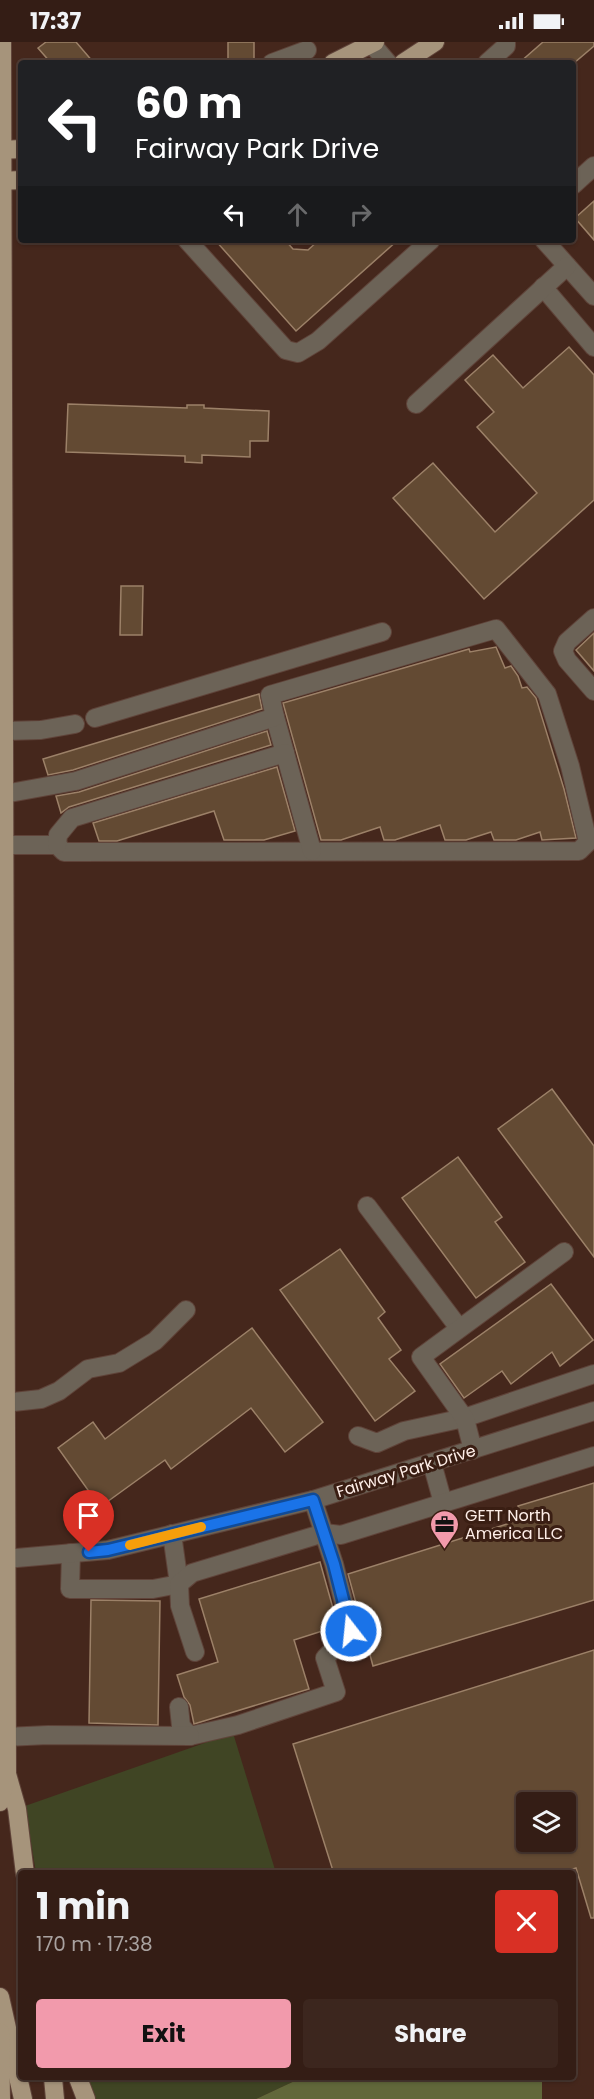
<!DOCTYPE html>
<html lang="en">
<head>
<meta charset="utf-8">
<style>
	:root { --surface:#341d15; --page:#3c261e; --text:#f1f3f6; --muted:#a9a2a0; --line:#4e3b34; --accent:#f29aac }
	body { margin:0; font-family:Poppins,sans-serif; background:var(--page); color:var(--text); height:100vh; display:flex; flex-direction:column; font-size:22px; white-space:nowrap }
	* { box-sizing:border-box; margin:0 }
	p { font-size:20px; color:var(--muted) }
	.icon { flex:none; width:33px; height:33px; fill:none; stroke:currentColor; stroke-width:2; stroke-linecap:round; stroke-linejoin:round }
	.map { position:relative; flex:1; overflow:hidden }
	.side { position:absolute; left:18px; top:1828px; width:558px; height:210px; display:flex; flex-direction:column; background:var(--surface); border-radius:6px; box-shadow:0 2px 4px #0004,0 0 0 2px var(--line) }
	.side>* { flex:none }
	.guide { position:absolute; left:18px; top:18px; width:558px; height:183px; border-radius:6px; box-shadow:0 2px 4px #0004,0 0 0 2px var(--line); background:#202124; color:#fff; overflow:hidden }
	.controls { position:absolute; left:516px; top:1750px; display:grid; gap:12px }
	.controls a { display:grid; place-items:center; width:60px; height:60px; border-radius:6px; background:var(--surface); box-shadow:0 2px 4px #0004,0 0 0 2px var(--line); font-size:30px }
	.pin { position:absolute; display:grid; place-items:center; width:51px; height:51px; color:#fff; margin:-62px -26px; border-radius:50% 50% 50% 0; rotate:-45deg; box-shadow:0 0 6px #0007 }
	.pin .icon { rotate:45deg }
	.me { position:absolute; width:66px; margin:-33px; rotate:344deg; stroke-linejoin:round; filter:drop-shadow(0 0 4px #0008) }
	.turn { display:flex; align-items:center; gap:21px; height:126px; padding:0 18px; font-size:27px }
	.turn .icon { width:78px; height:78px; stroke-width:2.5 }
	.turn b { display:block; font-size:42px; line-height:51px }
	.lanes { display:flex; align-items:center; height:57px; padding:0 18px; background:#0003; justify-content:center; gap:30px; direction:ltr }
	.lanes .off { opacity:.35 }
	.round { display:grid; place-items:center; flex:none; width:63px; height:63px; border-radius:6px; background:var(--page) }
	.summary { display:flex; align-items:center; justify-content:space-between; height:102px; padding:0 18px }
	h1 { font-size:36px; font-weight:700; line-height:45px }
	.action { display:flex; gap:12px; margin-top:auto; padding:12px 18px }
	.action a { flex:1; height:69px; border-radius:6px; background:var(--accent); color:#111; font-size:24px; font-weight:700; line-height:69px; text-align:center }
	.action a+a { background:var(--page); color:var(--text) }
	.status { display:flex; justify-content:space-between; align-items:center; height:42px; padding:0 30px; background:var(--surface); direction:ltr }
	.status svg { height:16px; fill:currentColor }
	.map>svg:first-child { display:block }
	.green { fill:#404524 }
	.forest { fill:#61673a }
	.building { fill:#634a33; stroke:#9c8168; stroke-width:1.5; fill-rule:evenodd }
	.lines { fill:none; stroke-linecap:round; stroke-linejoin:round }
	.minor-casing { stroke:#5f4339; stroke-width:20 }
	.major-casing { stroke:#5f4339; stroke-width:20 }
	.minor { stroke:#6c6357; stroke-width:18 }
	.major { stroke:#a6947b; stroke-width:18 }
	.route-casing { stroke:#114b97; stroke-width:15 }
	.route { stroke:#1a73e8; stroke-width:10 }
	.slow { stroke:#f59e0b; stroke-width:10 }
	.labels { text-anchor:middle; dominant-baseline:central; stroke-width:6; stroke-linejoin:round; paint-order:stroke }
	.street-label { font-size:16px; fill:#feeee8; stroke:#3a1e13 }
	.poi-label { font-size:16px; fill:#feeee8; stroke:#3a1e13; text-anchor:start }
</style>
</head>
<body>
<div class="status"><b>17:37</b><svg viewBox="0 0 49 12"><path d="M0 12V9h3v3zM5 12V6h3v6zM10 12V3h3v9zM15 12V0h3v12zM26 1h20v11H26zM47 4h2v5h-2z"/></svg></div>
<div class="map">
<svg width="594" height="2057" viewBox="0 0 594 2057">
	<rect width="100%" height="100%" fill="#45271c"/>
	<!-- green -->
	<g class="green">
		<path d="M233,1691L276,1831H36L25,1764Z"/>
		<path d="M87,2036H301L256,2057H95Z"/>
	</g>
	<!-- forest -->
	<path class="forest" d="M301,2036H542V2057H256Z"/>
	<!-- building -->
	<g class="building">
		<path d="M46,0H76L94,21H51L38,6Z"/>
		<rect x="228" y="0" width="26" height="18"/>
		<path d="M543,0H594V4L574,21H519Z"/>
		<path d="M594,159V198L575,176Z"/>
		<path d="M215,198H285L293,207L308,208L319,198H398L296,289Z"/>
		<path d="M569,305L594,333V458L484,557L393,456L433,421L495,490L537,451L477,385L494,370L465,338L493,313L523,346Z"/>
		<path d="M68,362L187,366V363H204V366L269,369L268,399H250V415L202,413V421L185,420V414L66,410Z"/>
		<path d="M121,544H143L142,593H120Z"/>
		<path d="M594,591V629L576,608Z"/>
		<path d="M496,605L505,626L511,624L518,634L522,646L527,645L536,656L564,747L576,796L542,798L540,790L516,798H494L491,790L466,798H445L440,783L395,798H384L380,785L341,798H321L283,661L469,607L470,610Z"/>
		<path d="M259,652L262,667L73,728L48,733L43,717Z"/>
		<path d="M267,689L271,703L69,765L61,771L56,754L79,750Z"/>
		<path d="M277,725L295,789L264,798H224L214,769L117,799H99L93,781Z"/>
		<path d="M552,1047L594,1104V1215L498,1087Z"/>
		<path d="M458,1115L502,1175L495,1180L525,1220L476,1256L402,1156Z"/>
		<path d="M340,1207L385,1270L378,1276L401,1308L389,1317L415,1349L375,1379L280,1248Z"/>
		<path d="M551,1242L593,1298L560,1324L552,1310L511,1342L502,1329L464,1356L440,1322Z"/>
		<path d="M252,1286L323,1380L285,1410L251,1366L171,1427L165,1418L100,1465L58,1406L93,1380L105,1397Z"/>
		<path d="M594,1441V1558L373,1624L348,1532L523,1477L518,1464Z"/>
		<path d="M320,1520L338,1584L294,1598L309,1647L194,1682L190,1663L184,1655L177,1633L218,1620L199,1557Z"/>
		<path d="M91,1558L160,1559L158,1683L89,1681Z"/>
		<path d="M594,1608V1876H591L576,1826L558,1832H334L293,1702ZM526,1761H566V1800H526Z"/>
	</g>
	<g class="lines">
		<defs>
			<g id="minor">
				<path d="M370,0L388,21"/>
				<path d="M272,21L307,8"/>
				<path d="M487,21L506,4V0"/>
				<path d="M573,143L594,124"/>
				<path d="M187,198L286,308L298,311L318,299L431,198"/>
				<path d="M544,198L594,254"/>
				<path d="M543,245L594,305"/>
				<path d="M416,362L567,224"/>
				<path d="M594,576L567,600L563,609L567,618L594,649"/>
				<path d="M275,675L285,711"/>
				<path d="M95,676L382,590"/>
				<path d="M5,689L41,688L75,682"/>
				<path d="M4,752L76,739L275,675L270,653L496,587L547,652L570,724L588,800L579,809L64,810L57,803H5"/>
				<path d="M57,803L58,793L72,776L285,711L312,809"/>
				<path d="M367,1164L459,1286"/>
				<path d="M4,1361L41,1357L59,1349L88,1327L119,1321L155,1299L186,1268"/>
				<path d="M358,1394L377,1401L404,1389L464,1376L594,1332"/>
				<path d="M473,1408L465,1377L421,1315L564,1210"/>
				<path d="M432,1421L443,1461"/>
				<path d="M71,1511L70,1547H153L179,1542L172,1492"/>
				<path d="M5,1517L108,1508L313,1458L594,1369"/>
				<path d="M195,1610L180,1564L179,1542L192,1531L324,1491L341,1493L594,1414"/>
				<path d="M179,1665L181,1684L190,1694L238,1683L336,1650L325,1616L351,1589L334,1522L313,1458"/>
				<path d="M6,1695L48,1693L190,1694"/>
			</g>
			<g id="major">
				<path d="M333,21L375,0"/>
				<path d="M403,21L435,0"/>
				<path d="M0,108L21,107"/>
				<path d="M0,139L21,138"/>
				<path d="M7,1732L17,1767L25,1832"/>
				<path d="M0,1760L7,1731L2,0"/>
				<path d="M0,1955L23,2057"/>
				<path d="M0,1990L1,2057"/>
				<path d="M53,2036L55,2057"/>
				<path d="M78,2036L86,2057"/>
			</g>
		</defs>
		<!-- minor casing -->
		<use href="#minor" class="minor-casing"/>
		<!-- major casing -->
		<use href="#major" class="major-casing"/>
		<!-- minor -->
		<use href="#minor" class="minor"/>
		<!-- major -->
		<use href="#major" class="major"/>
	</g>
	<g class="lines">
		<defs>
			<path id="route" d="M89,1510L108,1508L313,1458L334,1522L351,1589"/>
		</defs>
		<!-- route casing -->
		<use href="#route" class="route-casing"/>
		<!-- route -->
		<use href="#route" class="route"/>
		<!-- slow -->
		<path class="slow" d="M130,1503L201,1485"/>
	</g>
	<!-- icons -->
	<defs>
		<symbol id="office-pin" viewBox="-11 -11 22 30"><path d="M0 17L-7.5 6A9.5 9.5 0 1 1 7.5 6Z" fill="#f29aac" stroke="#3a1e13"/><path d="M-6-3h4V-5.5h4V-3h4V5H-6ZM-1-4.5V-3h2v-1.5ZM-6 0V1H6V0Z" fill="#111"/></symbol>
	</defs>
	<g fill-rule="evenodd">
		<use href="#office-pin" x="428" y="1466" width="33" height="45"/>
	</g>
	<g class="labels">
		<!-- street labels -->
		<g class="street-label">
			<text transform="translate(406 1429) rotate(-17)">Fairway Park Drive</text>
		</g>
		<!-- poi labels -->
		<g class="poi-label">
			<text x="465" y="1473">GETT North<tspan x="465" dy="18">America LLC</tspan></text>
		</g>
	</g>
</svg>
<div class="controls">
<a><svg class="icon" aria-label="layers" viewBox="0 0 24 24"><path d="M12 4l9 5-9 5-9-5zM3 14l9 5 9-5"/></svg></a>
</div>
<div class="pin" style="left:89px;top:1510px;background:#d93025"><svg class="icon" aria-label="arrive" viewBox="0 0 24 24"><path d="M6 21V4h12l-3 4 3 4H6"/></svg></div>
<svg class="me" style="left:351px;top:1589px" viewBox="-20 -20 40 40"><circle r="17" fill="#1a73e8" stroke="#fff" stroke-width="3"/><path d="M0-11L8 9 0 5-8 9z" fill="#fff"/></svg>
<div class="guide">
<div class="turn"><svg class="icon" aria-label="left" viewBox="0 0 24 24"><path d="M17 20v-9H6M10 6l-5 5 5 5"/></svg><div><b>60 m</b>Fairway Park Drive</div></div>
<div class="lanes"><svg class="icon" aria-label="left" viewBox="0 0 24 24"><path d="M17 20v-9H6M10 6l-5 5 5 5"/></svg><svg class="icon off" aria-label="ahead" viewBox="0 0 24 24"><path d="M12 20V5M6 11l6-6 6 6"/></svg><svg class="icon off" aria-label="right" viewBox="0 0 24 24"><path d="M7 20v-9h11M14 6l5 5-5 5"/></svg></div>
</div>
<section class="side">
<div class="summary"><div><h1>1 min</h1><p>170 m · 17:38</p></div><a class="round" style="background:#d93025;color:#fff"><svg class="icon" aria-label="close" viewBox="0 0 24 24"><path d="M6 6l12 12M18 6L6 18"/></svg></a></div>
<div class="action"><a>Exit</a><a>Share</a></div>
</section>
</div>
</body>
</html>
